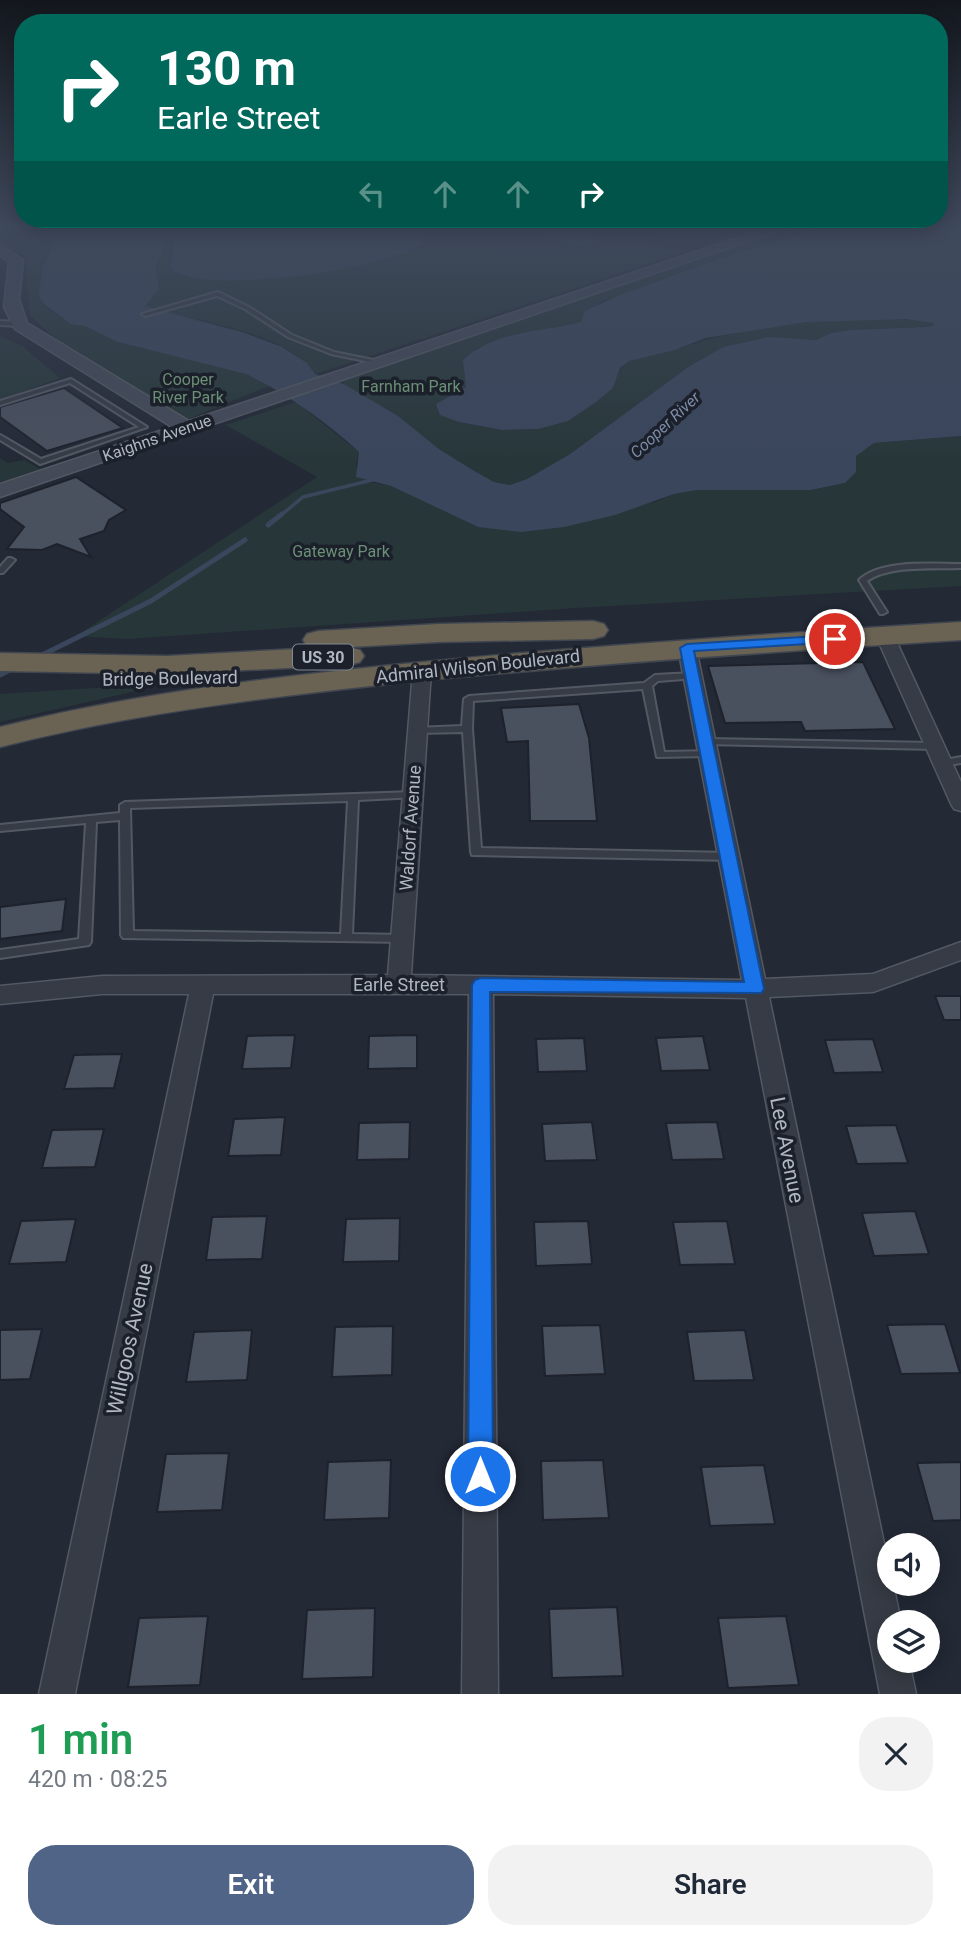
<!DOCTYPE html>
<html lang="en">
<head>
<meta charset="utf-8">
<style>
	:root { --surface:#fff; --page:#f2f2f3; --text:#1f2937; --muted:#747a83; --accent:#506488 }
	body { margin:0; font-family:Roboto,sans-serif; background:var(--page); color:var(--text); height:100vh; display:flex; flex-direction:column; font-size:26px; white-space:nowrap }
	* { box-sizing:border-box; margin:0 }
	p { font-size:23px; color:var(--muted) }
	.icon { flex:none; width:38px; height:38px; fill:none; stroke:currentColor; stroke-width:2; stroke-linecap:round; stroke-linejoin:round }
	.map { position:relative; height:1694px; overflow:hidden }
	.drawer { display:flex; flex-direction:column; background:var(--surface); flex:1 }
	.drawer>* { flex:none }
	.top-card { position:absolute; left:14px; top:14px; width:934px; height:214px; border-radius:28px; box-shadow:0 4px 18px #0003; background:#00695c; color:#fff; overflow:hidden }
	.controls { position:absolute; left:877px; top:1533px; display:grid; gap:14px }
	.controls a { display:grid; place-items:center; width:63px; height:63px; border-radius:50%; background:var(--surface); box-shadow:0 4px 18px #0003; font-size:35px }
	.pin { position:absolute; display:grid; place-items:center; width:60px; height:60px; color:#fff; margin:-30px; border:4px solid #fff; border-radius:50%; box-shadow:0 2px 7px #0007 }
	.me { position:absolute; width:77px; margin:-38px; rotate:0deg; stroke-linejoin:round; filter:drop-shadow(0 0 5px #0008) }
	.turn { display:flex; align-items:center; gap:24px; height:147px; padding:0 28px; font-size:32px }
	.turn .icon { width:91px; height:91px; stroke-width:2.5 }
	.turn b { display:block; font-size:49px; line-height:60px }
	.lanes { display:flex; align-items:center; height:66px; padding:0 28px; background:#0003; justify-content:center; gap:35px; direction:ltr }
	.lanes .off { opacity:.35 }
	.round { display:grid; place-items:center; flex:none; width:74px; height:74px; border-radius:28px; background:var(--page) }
	.head { display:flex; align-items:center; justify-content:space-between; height:119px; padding:0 28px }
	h1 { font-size:42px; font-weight:600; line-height:52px; color:#1e9e55 }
	.button { display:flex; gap:14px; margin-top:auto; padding:14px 28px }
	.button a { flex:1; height:80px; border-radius:28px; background:var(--accent); color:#fff; font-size:28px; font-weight:600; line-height:80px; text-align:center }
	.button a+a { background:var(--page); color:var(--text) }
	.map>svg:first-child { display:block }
	.green { fill:#273739 }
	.water { fill:#3a465c }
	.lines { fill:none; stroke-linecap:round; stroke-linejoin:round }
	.stream-far1 { stroke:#3a465c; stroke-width:3.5 }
	.stream { stroke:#3a465c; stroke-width:5 }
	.building { fill:#49505e; stroke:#1d222c; stroke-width:2 }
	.lane-casing { stroke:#535963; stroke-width:4 }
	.street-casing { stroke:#535963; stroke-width:3 }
	.secondary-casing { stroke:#535963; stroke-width:3 }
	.highway-casing { stroke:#404650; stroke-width:3 }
	.lane { fill:#363b45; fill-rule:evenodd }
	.street { fill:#363b45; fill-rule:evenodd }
	.secondary { fill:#444a58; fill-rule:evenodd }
	.highway { fill:#6a6354; fill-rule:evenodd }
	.route { fill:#1a73e8; stroke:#114b97; stroke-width:2 }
	.labels { text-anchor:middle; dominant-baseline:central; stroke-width:7; stroke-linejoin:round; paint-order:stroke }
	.far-park-label { font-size:16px; fill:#6b8f76; stroke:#1b202a }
	.far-water-label { font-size:16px; font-style:italic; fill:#7c8ba7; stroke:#1b202a }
	.far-street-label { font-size:16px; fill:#b0b6c2; stroke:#1b202a }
	.shield { fill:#1b202a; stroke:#838994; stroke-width:2 }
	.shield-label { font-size:16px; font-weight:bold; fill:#b0b6c2 }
	.street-label { font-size:18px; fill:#b0b6c2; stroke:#1b202a }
	.near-street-label { font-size:21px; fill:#b0b6c2; stroke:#1b202a }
</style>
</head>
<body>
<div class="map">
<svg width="961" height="1694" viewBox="0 0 961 1694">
	<rect width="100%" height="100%" fill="#232935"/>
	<!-- green -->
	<g class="green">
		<path d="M0,224H60L43,268L40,299C49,315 69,321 85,326C100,330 114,341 129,345C175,358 229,360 269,386L186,420L59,342L30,315L25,255L0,245Z"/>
		<path d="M402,224H571L618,236L653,237L647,246L687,251L315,374C289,337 229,327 187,317C173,314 158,313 145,306L159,289L156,268L169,232L176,234L170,268L183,277L200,279H268L348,268L417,247Z"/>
		<path d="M791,224H841L741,251L620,295L600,302L581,322L521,334L475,349L466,387L450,395L459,422L502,430L538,429L613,388C617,378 619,366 629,361C643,354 662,354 677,349C756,323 843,314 927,321L934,326L851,330L831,333L816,340L768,337L723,347L688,367L570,454L527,479L510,485L494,482L471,469L439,449L397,416L344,384L340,376Z"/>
		<path d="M0,336L22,346L60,378L0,400Z"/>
		<path d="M296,402L359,452L356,466L371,482L391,486L478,527L655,502L673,494L697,490H811L844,483L856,472L855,456L874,443L961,436V586L575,608L127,639L76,636L317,477L226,425Z"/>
		<path d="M0,458L8,463L24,460L40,469L0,482Z"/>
		<path d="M127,686L140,690L0,722V694Z"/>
	</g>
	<!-- water -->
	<g class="water">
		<path d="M60,224H404L418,238L420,244C393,269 193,297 170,268L176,234L170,231L156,268L159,289L145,306L245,333L282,347L307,363L315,374L344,384L398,416L439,449L471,469L494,482L510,485L527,479L570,454L688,367L723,347L768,337L816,340L831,333L851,330L924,327L933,326V323L906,319L806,322L705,338L675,350L629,361L620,368L613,388L596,402L568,421L538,429L502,430L459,422L440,415L436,404L466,387L463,360C494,331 542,332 581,322L585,311L620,295L741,251L831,226L841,224H961V436L874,443L856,456V472L845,483L811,490H697L674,494L615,515L564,527L521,532L478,527L391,486L356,477L359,452C325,421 288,394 246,374L118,342L85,326L71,324L45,305L40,299L39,291L43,268Z"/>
		<path d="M550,228H561L598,241L576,246L541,232Z"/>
	</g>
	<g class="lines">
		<!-- stream-far1 -->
		<path class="stream-far1" d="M280,516L303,497L372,480"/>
		<!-- stream -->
		<g class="stream">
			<path d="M268,525L282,514"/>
			<path d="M40,656L151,601L245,540"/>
			<path d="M0,675L14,668"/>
		</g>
	</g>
	<!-- building -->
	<g class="building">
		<path d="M64,388L123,428L47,451L0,417V407Z"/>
		<path d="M76,477L126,510L109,520L104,531L80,539L91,557L57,544L42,550L7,549L24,527L0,509V503Z"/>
		<path d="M863,662L895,729L805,731L801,722L725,723L708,666Z"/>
		<path d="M579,704L589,738L597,821H530L528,741L507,742L501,708Z"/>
		<path d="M66,899L62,931L0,939V907Z"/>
		<path d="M935,996H961V1020H944Z"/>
		<path d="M295,1035L291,1068L242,1069L247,1036Z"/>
		<path d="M417,1035V1068L368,1069L369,1036Z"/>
		<path d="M703,1036L710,1070L661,1071L656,1038Z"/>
		<path d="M584,1038L587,1071L538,1072L536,1039Z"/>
		<path d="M873,1039L883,1072L834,1073L825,1040Z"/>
		<path d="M122,1054L114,1088L64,1089L74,1055Z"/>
		<path d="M285,1117L281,1155L228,1156L234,1119Z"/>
		<path d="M410,1122L409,1159L357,1160L359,1123Z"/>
		<path d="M592,1122L597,1160L545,1161L542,1124Z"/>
		<path d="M717,1122L724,1159L672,1160L666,1123Z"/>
		<path d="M896,1125L908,1163L857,1164L846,1126Z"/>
		<path d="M104,1129L95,1167L42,1168L52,1130Z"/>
		<path d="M915,1211L929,1254L874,1256L862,1213Z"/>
		<path d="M267,1216L262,1259L206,1260L212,1217Z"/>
		<path d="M400,1218L399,1261L343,1262L346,1219Z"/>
		<path d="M76,1219L66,1262L9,1264L21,1221Z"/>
		<path d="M588,1221L592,1264L536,1266L534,1222Z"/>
		<path d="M727,1221L735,1264L680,1265L673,1222Z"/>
		<path d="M945,1324L960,1373L901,1374L887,1325Z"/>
		<path d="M600,1325L605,1374L545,1376L542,1326Z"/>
		<path d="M393,1326L392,1375L332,1377L335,1327Z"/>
		<path d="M42,1329L30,1379L0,1380V1330Z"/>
		<path d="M252,1330L247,1380L186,1382L194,1332Z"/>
		<path d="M745,1330L754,1380L694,1381L687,1332Z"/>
		<path d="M229,1453L222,1510L157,1512L166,1454Z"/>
		<path d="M391,1460L389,1518L324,1520L328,1462Z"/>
		<path d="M603,1460L609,1518L543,1520L541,1461Z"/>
		<path d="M961,1462V1520L933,1521L917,1463Z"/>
		<path d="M764,1465L775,1524L710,1526L701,1467Z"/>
		<path d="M617,1607L623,1676L552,1678L549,1609Z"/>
		<path d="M375,1608L373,1677L302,1679L307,1610Z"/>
		<path d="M208,1616L200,1685L128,1687L139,1618Z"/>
		<path d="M786,1616L799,1685L728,1688L718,1618Z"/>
	</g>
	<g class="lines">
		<defs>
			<g id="lane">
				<path d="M218,292L249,307L292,335L334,352L383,362L380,364L331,354L288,337L245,309L217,296L145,316L142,314Z"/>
				<path d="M0,321L19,322L22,324L19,326L0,325Z"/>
				<path d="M71,379L147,427L40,464L0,440V435L2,436L41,459L139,427L70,383L0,405V401Z"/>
				<path d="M8,558H11L15,560L3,573H0V567Z"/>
				<path d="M961,564V568C934,569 890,565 867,581L887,612L883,614H880L859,580C881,559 932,564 961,564Z"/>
				<path d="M693,673L696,674V678L658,681L652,686L664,752L712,751L714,753L709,756L657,757L643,689L473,701L472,729L481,848L729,853L734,857L733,860L472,855L471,852L463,732L418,733L415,732L413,730L415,728L462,726L464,699L469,696L644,683L655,675Z"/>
				<path d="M706,739L935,743L940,746L935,749L703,744L701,742L703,740Z"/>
				<path d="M961,757V763L943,766L938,763L940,761Z"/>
				<path d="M413,792L418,795L417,797L358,800L352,934L402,935L406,936L408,939L406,942L123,938L121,935L120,820L96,822L91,942L89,945L0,958V950L79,939L86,823L0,831V825L120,813V805L125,802ZM348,801L341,934L133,931L130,808Z"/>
			</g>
			<g id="street">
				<path d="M885,631L894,636L961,782V811L954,809L951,804L876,636Z"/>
				<path d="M687,643L696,648L765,979L873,974L961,942V960L873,992L769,997L889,1567V1584H893L901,1622H889V1661H909L916,1694H880L746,998L493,994L498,1694H462L469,994H213L75,1694H39L189,994H102L0,1004V986L102,976L388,975L413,671L422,666L431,671L411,975L742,980L678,648Z"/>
			</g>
			<path id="secondary" d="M779,224H798L0,497V484L172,427L15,329L4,307L9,262L0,255V245L23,260L19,299L27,323L189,421Z"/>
			<g id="highway">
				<path d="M593,621L604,624L608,630L604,636L593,639L439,642L350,647L360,650L364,656L360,662L349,665L167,674L0,671V653L167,656L316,648L307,646L303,640L307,634L318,631L439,624Z"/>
				<path d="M961,622V640C783,651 605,663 428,680C284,695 141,711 0,747V727C139,692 281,676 423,662C602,645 782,633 961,622Z"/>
			</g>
		</defs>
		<!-- lane casing -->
		<use href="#lane" class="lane-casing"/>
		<!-- street casing -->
		<use href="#street" class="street-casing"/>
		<!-- secondary casing -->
		<use href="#secondary" class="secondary-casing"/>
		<!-- highway casing -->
		<use href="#highway" class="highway-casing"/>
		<!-- lane -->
		<use href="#lane" class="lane"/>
		<!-- street -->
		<use href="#street" class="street"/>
		<!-- secondary -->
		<use href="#secondary" class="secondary"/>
		<!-- highway -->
		<use href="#highway" class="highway"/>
	</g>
	<!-- sky -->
	<linearGradient id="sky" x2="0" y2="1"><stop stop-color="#13171d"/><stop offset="0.49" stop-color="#3f495c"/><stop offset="1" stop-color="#3f495c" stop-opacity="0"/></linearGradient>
	<rect width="961" height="461" fill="url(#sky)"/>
	<!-- route -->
	<path class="route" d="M835,635L842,639L840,642L694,651L764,989L761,993L490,992L493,1476L489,1485L480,1488L472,1485L468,1476L472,985L475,980L481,978L744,982L680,648L687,644Z"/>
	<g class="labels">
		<!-- far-park labels -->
		<g class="far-park-label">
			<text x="188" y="379">Cooper<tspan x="188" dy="18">River Park</tspan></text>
			<text x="411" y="386">Farnham Park</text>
			<text x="341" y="551">Gateway Park</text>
		</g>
		<!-- far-water labels -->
		<g class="far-water-label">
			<text transform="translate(665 425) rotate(-43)">Cooper River</text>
		</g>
		<!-- far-street labels -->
		<g class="far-street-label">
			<text transform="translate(157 438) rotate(-19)">Kaighns Avenue</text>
		</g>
		<!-- shield labels -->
		<rect class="shield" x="293" y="644.5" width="60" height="25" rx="5"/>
		<g class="shield-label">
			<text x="323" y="657">US 30</text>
		</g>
		<!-- street labels -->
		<g class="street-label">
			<text transform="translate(478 666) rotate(-6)">Admiral Wilson Boulevard</text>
			<text transform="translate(170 678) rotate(-1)">Bridge Boulevard</text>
			<text transform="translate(410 828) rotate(-86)">Waldorf Avenue</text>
			<text x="399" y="984">Earle Street</text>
		</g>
		<!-- near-street labels -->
		<g class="near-street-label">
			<text transform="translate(787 1150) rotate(79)">Lee Avenue</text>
			<text transform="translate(130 1339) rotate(-78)">Willgoos Avenue</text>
		</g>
	</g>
</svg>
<div class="controls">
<a><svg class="icon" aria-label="sound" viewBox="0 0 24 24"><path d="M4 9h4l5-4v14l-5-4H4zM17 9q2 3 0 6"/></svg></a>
<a><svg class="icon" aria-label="layers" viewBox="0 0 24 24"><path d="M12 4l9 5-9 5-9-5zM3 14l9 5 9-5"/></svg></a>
</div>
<div class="pin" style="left:835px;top:639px;background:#d93025"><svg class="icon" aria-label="arrive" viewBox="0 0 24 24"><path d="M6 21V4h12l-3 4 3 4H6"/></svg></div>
<svg class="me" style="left:480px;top:1476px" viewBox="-20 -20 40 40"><circle r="17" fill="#1a73e8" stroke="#fff" stroke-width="3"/><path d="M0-11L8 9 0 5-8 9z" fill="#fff"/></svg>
<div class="top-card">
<div class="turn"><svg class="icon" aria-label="right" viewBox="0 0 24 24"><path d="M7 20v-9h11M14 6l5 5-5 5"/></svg><div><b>130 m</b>Earle Street</div></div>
<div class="lanes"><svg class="icon off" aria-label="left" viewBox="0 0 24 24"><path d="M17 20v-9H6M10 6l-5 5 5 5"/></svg><svg class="icon off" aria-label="ahead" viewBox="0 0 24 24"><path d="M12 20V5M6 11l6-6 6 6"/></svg><svg class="icon off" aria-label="ahead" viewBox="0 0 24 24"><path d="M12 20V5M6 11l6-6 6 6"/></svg><svg class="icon" aria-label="right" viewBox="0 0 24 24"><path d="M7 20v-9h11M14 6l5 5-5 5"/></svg></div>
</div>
</div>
<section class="drawer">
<div class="head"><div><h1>1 min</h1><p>420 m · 08:25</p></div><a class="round"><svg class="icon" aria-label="close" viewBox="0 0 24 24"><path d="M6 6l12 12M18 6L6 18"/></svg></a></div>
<div class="button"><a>Exit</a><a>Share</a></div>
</section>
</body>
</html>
